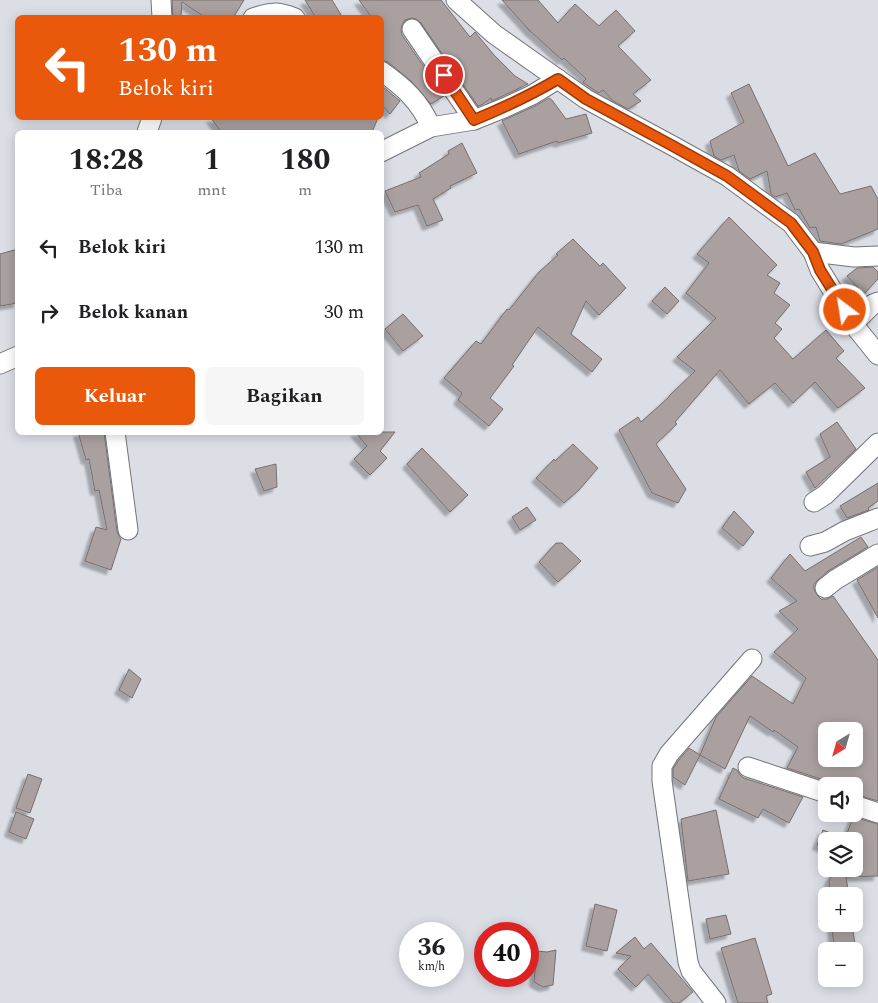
<!DOCTYPE html>
<html lang="id">
<head>
<meta charset="utf-8">
<style>
	:root { --surface:#fff; --page:#f6f6f6; --text:#202124; --muted:#757577; --accent:#ea580c }
	body { margin:0; font-family:Spectral,serif; background:var(--page); color:var(--text); height:100vh; display:flex; flex-direction:column; font-size:19px; white-space:nowrap }
	* { box-sizing:border-box; margin:0 }
	p { font-size:16px; color:var(--muted) }
	.icon { flex:none; width:28px; height:28px; fill:none; stroke:currentColor; stroke-width:2; stroke-linecap:round; stroke-linejoin:round }
	.map { position:relative; flex:1; overflow:hidden }
	.side { position:absolute; left:15px; top:130px; width:369px; height:305px; display:flex; flex-direction:column; background:var(--surface); border-radius:8px; box-shadow:0 2px 12px #0003 }
	.side>* { flex:none }
	.hud { position:absolute; left:15px; top:15px; width:369px; height:105px; border-radius:8px; box-shadow:0 2px 12px #0003; background:#ea580c; color:#fff; overflow:hidden }
	.needle { width:32px; rotate:217deg }
	.tools { position:absolute; left:818px; top:722px; display:grid; gap:10px }
	.tools a { display:grid; place-items:center; width:45px; height:45px; border-radius:8px; background:var(--surface); box-shadow:0 2px 12px #0003; font-size:25px }
	.speed { position:absolute; left:399px; top:922px; display:flex; gap:10px; font-size:25px; font-weight:700; text-align:center }
	.speed>* { display:grid; place-content:center; width:65px; height:65px; border-radius:50%; background:var(--surface); box-shadow:0 2px 12px #0003; line-height:1 }
	.speed small { font-size:12px; font-weight:400 }
	.speed .limit { border:8px solid #d22; background:#fff; color:#111 }
	.pin { position:absolute; display:grid; place-items:center; width:42px; height:42px; color:#fff; margin:-21px; border:2px solid #fff; border-radius:50%; box-shadow:0 1px 5px #0007 }
	.me { position:absolute; width:55px; margin:-28px; rotate:329deg; stroke-linejoin:round; filter:drop-shadow(0 0 4px #0008) }
	.turn { display:flex; align-items:center; gap:18px; height:105px; padding:0 20px; font-size:22px }
	.turn .icon { width:65px; height:65px; stroke-width:2.5 }
	.turn b { display:block; font-size:35px; line-height:42px }
	.eta { display:flex; justify-content:space-evenly; align-items:center; height:85px; text-align:center }
	.eta b { font-size:30px; font-weight:700; line-height:35px }
	.primary-button { display:flex; gap:10px; margin-top:auto; padding:10px 20px }
	.primary-button a { flex:1; height:58px; border-radius:8px; background:var(--accent); color:#fff; font-size:20px; font-weight:700; line-height:58px; text-align:center }
	.primary-button a+a { background:var(--page); color:var(--text) }
	ul { padding:0; list-style:none }
	li { display:flex; align-items:center; gap:15px; height:65px; padding:0 20px }
	li div { flex:1 }
	li b { display:block; font-size:19px }
	li em { font-style:normal }
	.map>svg:first-child { display:block }
	.building { fill:#a9a09f; stroke:#786f6e; fill-rule:evenodd; filter:url(#shadow) }
	.lines { fill:none; stroke-linecap:round; stroke-linejoin:round }
	.minor-casing { stroke:#74757c; stroke-width:21 }
	.minor { stroke:#fff; stroke-width:19 }
	.route-casing { stroke:#983908; stroke-width:12 }
	.route { stroke:#ea580c; stroke-width:9 }
</style>
</head>
<body>
<div class="map">
<svg width="878" height="1003" viewBox="0 0 878 1003">
	<defs>
		<filter id="shadow"><feDropShadow dx="-4.5" dy="4.5" stdDeviation="1" flood-color="#0004"/></filter>
	</defs>
	<rect width="100%" height="100%" fill="#dcdee6"/>
	<!-- building -->
	<g class="building">
		<path d="M172,0H244L233,18H206L182,2L181,18H173Z"/>
		<path d="M305,0H332L343,18H316Z"/>
		<path d="M359,0H441L470,37L475,32L494,55L515,76L528,84L492,101L491,98L483,104L478,106L421,23L416,19L411,18L405,20L402,25L401,30L402,35L444,96L431,104L411,81L388,62L381,60V18H372Z"/>
		<path d="M502,0H538L558,23L575,4L599,26L616,10L635,31L618,46L651,80L633,94L641,101L628,109L613,101L603,90L599,93L588,86L583,82L586,79L564,58L562,60L529,30Z"/>
		<path d="M749,84L788,166L815,153L840,194L871,186L878,199V229L841,244L820,241L816,227L810,228L799,209L795,210L787,193L775,197L771,194L767,171L750,179L739,171L734,155L721,160L714,156L710,141L744,122L731,93Z"/>
		<path d="M381,85L400,101L390,114L381,104Z"/>
		<path d="M549,98L552,100L566,119L586,114L592,133L558,143L557,141L519,154L502,121L537,105Z"/>
		<path d="M211,118H378L372,132H221Z"/>
		<path d="M462,143L477,173L450,186L451,188L433,199L443,220L427,226L418,205L395,212L385,191L421,177L419,173L449,154L448,151Z"/>
		<path d="M729,217L777,265L767,275L780,283L774,293L790,305L775,323L782,329L774,338L793,359L826,330L844,351L836,358L865,388L838,408L815,382L793,403L775,383L749,404L720,370L675,422L677,424L656,444L686,489L678,503L652,493L619,430L638,417L641,422L669,397V396L695,371L677,357L716,318L686,293L709,263L697,254Z"/>
		<path d="M573,239L600,266L603,263L626,288L599,315L586,301L571,334L602,359L592,372L538,327L512,365L514,366L490,398L503,409L489,426L458,400L462,393L444,378L476,341L481,344L507,309L509,310L539,272L558,255L556,254Z"/>
		<path d="M18,249V303L0,306V254Z"/>
		<path d="M873,267L878,272V279L864,294L847,276L857,268Z"/>
		<path d="M665,287L679,301L667,314L652,301Z"/>
		<path d="M403,314L423,336L403,351L385,329Z"/>
		<path d="M837,422L856,449L815,488L806,472L830,457L820,434Z"/>
		<path d="M78,432H104L117,531L119,536L121,539L111,570L85,561L96,527L107,530L99,490L95,491L89,459L86,460Z"/>
		<path d="M355,432H395L380,451L387,458L370,475L354,459L367,446Z"/>
		<path d="M573,444L598,468L579,490L564,503L536,478L554,459L555,461Z"/>
		<path d="M422,448L468,495L450,512L407,464Z"/>
		<path d="M276,464L277,487L264,491L255,469Z"/>
		<path d="M878,483V501L868,508L869,510L847,518L840,506Z"/>
		<path d="M527,507L536,520L520,530L512,517Z"/>
		<path d="M734,511L754,532L743,546L722,528Z"/>
		<path d="M861,537L868,547L828,571L818,580L814,584V589L817,595L821,599H827L833,596L878,660V801L854,794V786H835L830,782L787,768L798,747L774,730L773,732L750,716L725,769L700,755L716,717L752,676L793,704L806,678L774,652L798,629L779,611L797,601L771,578L790,554L805,571ZM826,731H854V759H826Z"/>
		<path d="M556,543H562L581,561L558,582L539,562Z"/>
		<path d="M878,567V618L857,580Z"/>
		<path d="M129,669L141,679L132,698L119,690Z"/>
		<path d="M689,748L700,755L685,785L673,777V769L678,761Z"/>
		<path d="M733,768L737,770L740,775L744,778L803,797L789,823L763,809L758,818L719,799Z"/>
		<path d="M28,774L42,779L30,813L16,808Z"/>
		<path d="M716,810L729,874L688,881L681,819Z"/>
		<path d="M16,812L34,819L26,839L9,832Z"/>
		<path d="M853,817L878,824V876L846,877L849,896H830L829,880L836,869H854V841H826V849L817,845L823,830L845,839Z"/>
		<path d="M595,904L617,910L607,951L586,946Z"/>
		<path d="M726,915L731,934L710,939L706,919Z"/>
		<path d="M832,924H852L856,951H834Z"/>
		<path d="M635,937L644,949L651,943L693,992L679,1003H673L648,974L636,987L618,969L631,956L616,953Z"/>
		<path d="M755,938L772,994L766,996L768,1003H738L721,948Z"/>
		<path d="M556,950L553,985L543,987L534,982L537,951L547,952Z"/>
	</g>
	<g class="lines">
		<defs>
			<g id="minor">
				<path d="M161,0L162,18"/>
				<path d="M456,0L494,34L586,99L673,146L727,176L791,223L813,252L820,270L853,324L878,355"/>
				<path d="M253,18C270,12 278,11 295,18"/>
				<path d="M412,29L474,120"/>
				<path d="M381,71C404,87 420,102 431,127"/>
				<path d="M147,132L152,118"/>
				<path d="M381,152L431,127L474,120L504,108L532,95L558,79"/>
				<path d="M813,252L854,257L878,256"/>
				<path d="M853,324L873,304L878,302"/>
				<path d="M0,364L18,356"/>
				<path d="M115,432L128,530"/>
				<path d="M814,502L825,495L878,443"/>
				<path d="M810,546L825,542L845,531L878,518"/>
				<path d="M825,588L835,580L878,554"/>
				<path d="M748,767L826,793"/>
				<path d="M854,805L878,813"/>
				<path d="M716,1003L691,971L688,962L662,781V766L669,754L752,659"/>
			</g>
		</defs>
		<!-- minor casing -->
		<use href="#minor" class="minor-casing"/>
		<!-- minor -->
		<use href="#minor" class="minor"/>
	</g>
	<g class="lines">
		<defs>
			<path id="route" d="M444,75L474,120C503,108 531,95 558,79L586,99L673,146L727,176L791,223L813,252L820,270L845,310"/>
		</defs>
		<!-- route casing -->
		<use href="#route" class="route-casing"/>
		<!-- route -->
		<use href="#route" class="route"/>
	</g>
</svg>
<div class="tools">
<a><svg class="needle" viewBox="-14 -14 28 28"><path d="M0-13l5 13h-10z" fill="#e53935"/><path d="M0 13l5-13h-10z" fill="#757577"/></svg></a>
<a><svg class="icon" aria-label="sound" viewBox="0 0 24 24"><path d="M4 9h4l5-4v14l-5-4H4zM17 9q2 3 0 6"/></svg></a>
<a><svg class="icon" aria-label="layers" viewBox="0 0 24 24"><path d="M12 4l9 5-9 5-9-5zM3 14l9 5 9-5"/></svg></a>
<a>+</a>
<a>−</a>
</div>
<div class="speed"><div>36<small>km/h</small></div><div class="limit">40</div></div>
<div class="pin" style="left:444px;top:75px;background:#d93025"><svg class="icon" aria-label="arrive" viewBox="0 0 24 24"><path d="M6 21V4h12l-3 4 3 4H6"/></svg></div>
<svg class="me" style="left:845px;top:310px" viewBox="-20 -20 40 40"><circle r="17" fill="#ea580c" stroke="#fff" stroke-width="3"/><path d="M0-11L8 9 0 5-8 9z" fill="#fff"/></svg>
<div class="hud">
<div class="turn"><svg class="icon" aria-label="left" viewBox="0 0 24 24"><path d="M17 20v-9H6M10 6l-5 5 5 5"/></svg><div><b>130 m</b>Belok kiri</div></div>
</div>
<section class="side">
<div class="eta">
<div><b>18:28</b><p>Tiba</p></div>
<div><b>1</b><p>mnt</p></div>
<div><b>180</b><p>m</p></div>
</div>
<ul>
<li><svg class="icon" aria-label="left" viewBox="0 0 24 24"><path d="M17 20v-9H6M10 6l-5 5 5 5"/></svg><div><b>Belok kiri</b></div><em>130 m</em></li>
<li><svg class="icon" aria-label="right" viewBox="0 0 24 24"><path d="M7 20v-9h11M14 6l5 5-5 5"/></svg><div><b>Belok kanan</b></div><em>30 m</em></li>
</ul>
<div class="primary-button"><a>Keluar</a><a>Bagikan</a></div>
</section>
</div>
</body>
</html>
